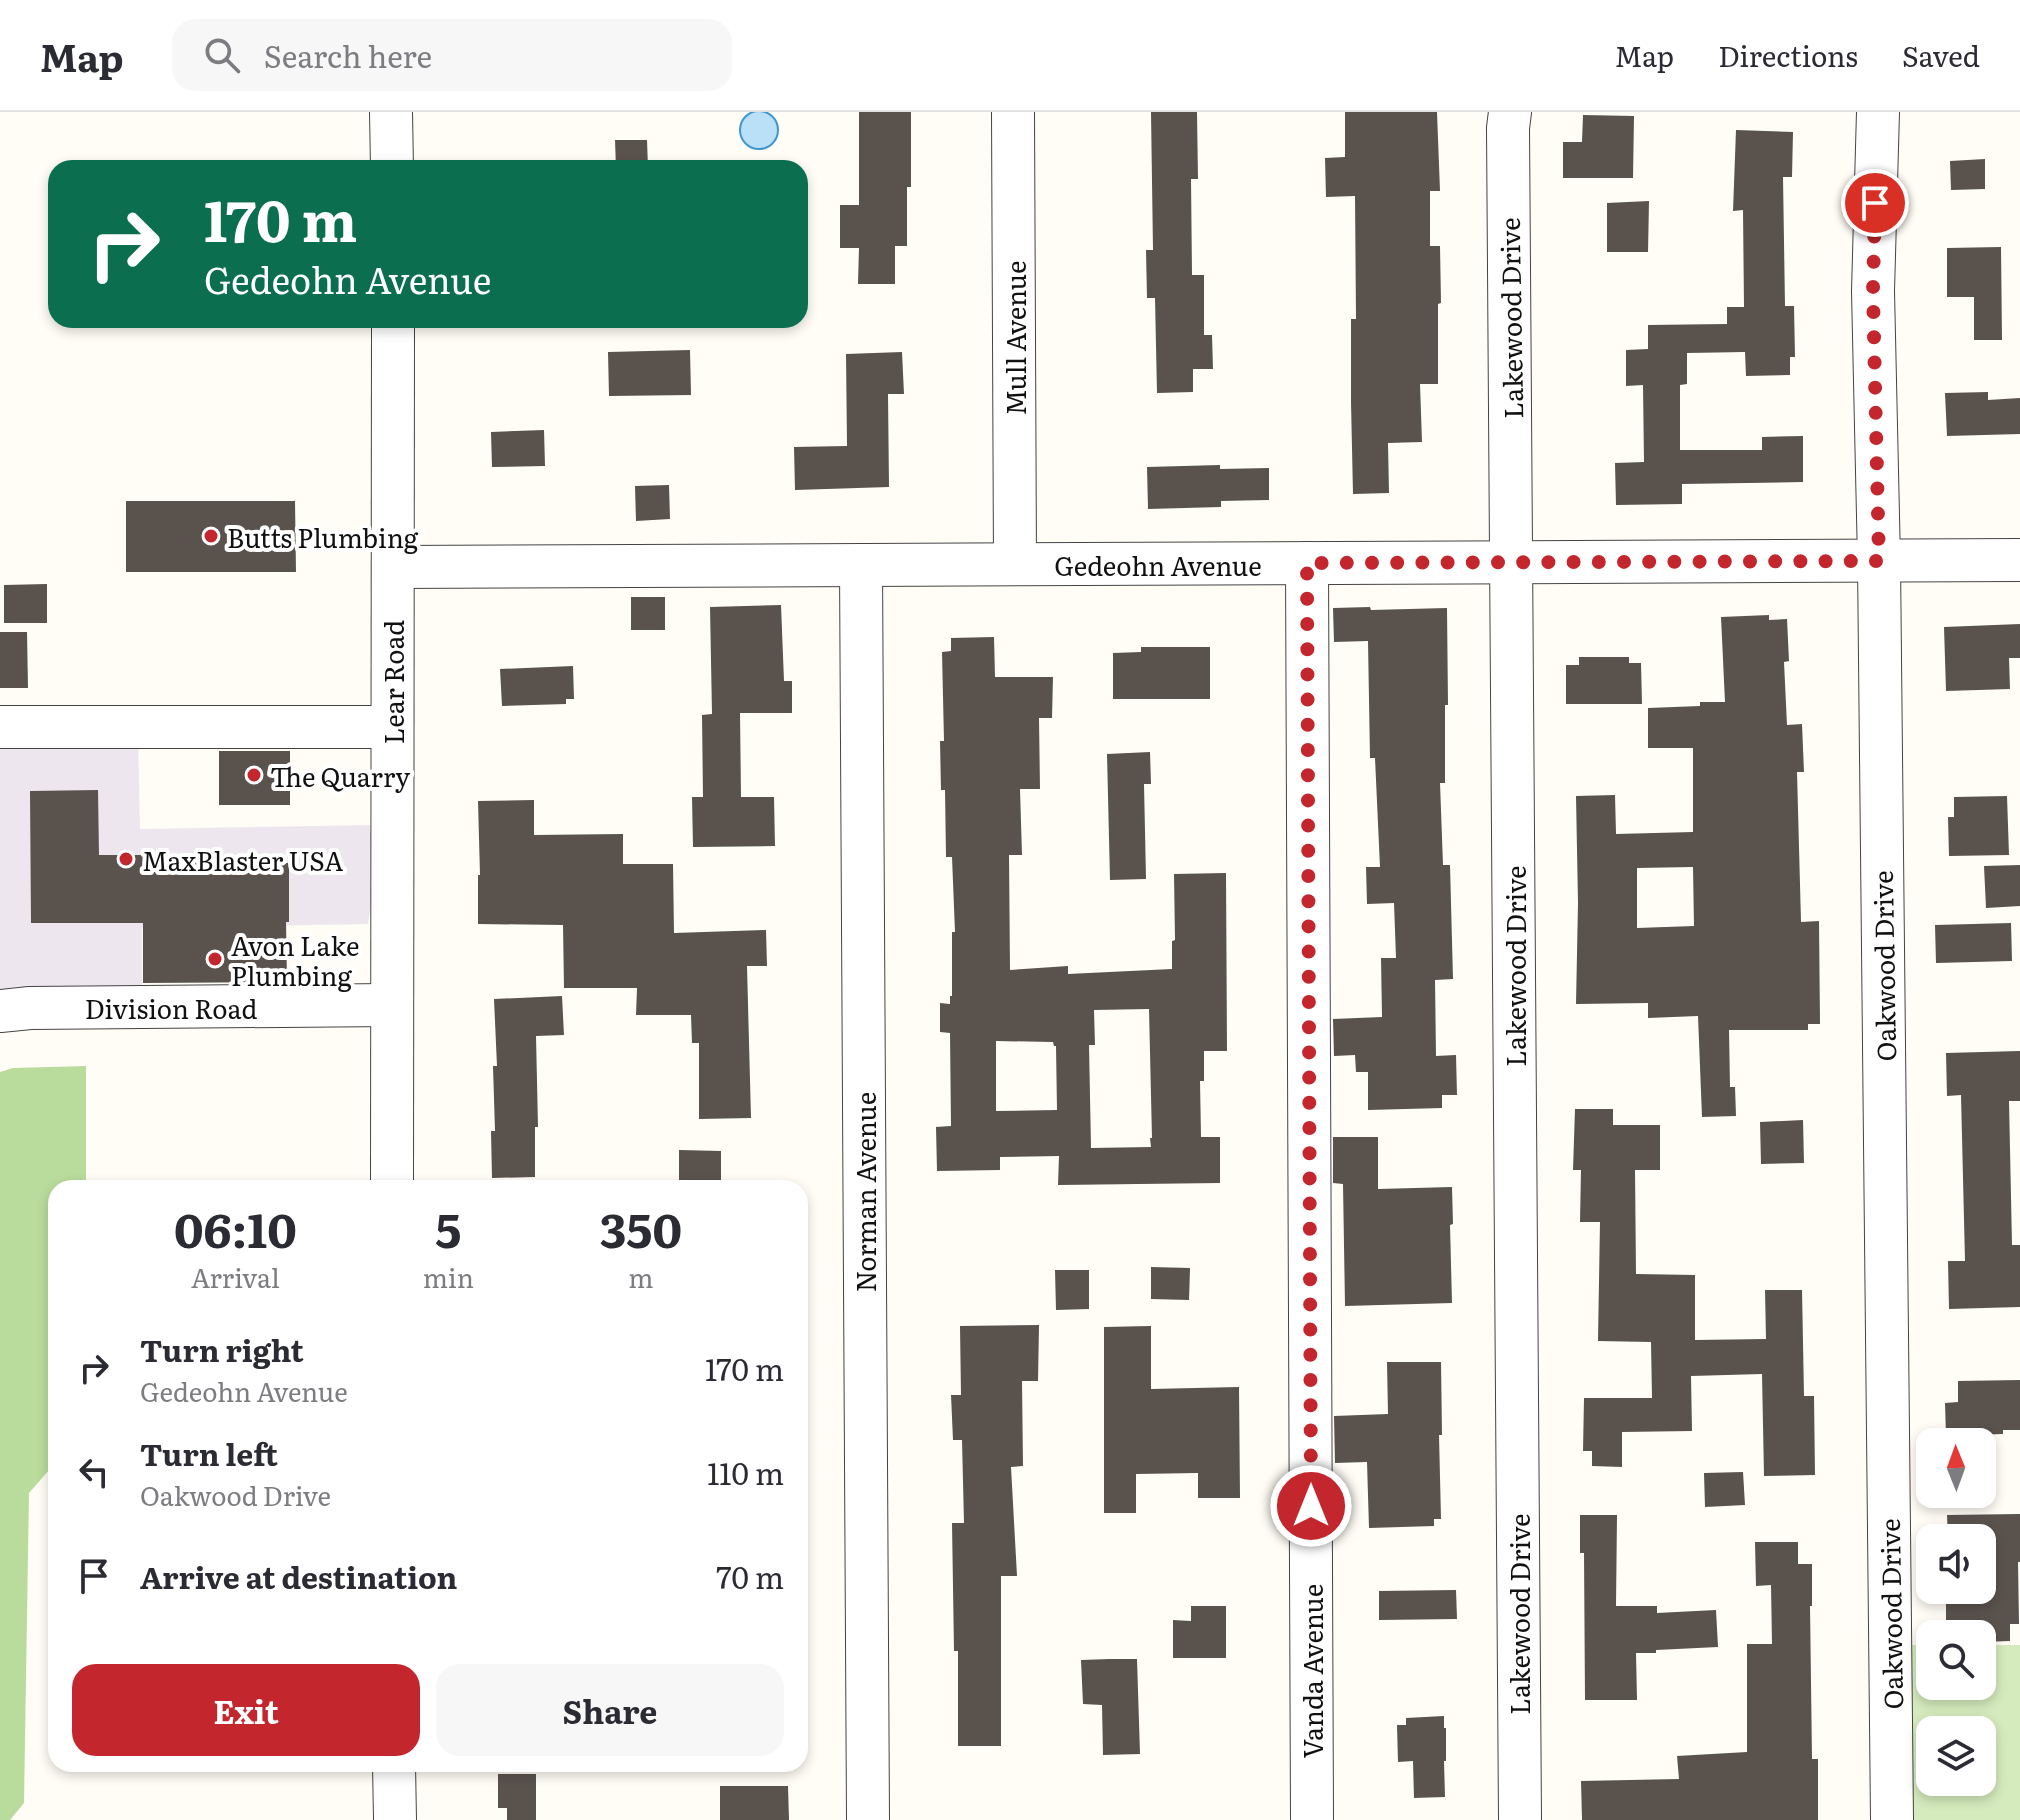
<!DOCTYPE html>
<html lang="en">
<head>
<meta charset="utf-8">
<style>
	:root { --surface:#fff; --page:#f7f7f7; --text:#2b2b33; --muted:#7c7c81; --line:#e1e1e2; --accent:#c4262e }
	body { margin:0; font-family:Literata,serif; background:var(--page); color:var(--text); height:100vh; display:flex; flex-direction:column; font-size:30px; white-space:nowrap }
	* { box-sizing:border-box; margin:0 }
	p { font-size:26px; color:var(--muted) }
	.icon { flex:none; width:44px; height:44px; fill:none; stroke:currentColor; stroke-width:2; stroke-linecap:round; stroke-linejoin:round }
	.map { position:relative; flex:1; overflow:hidden }
	.details { position:absolute; left:48px; top:1068px; width:760px; height:592px; display:flex; flex-direction:column; background:var(--surface); border-radius:24px; box-shadow:0 4px 12px #0003 }
	.details>* { flex:none }
	.guide { position:absolute; left:48px; top:48px; width:760px; height:168px; border-radius:24px; box-shadow:0 4px 12px #0003; background:#0b6e4f; color:#fff; overflow:hidden }
	.needle { width:52px; rotate:359deg }
	.fabs { position:absolute; left:1916px; top:1316px; display:grid; gap:16px }
	.fabs a { display:grid; place-items:center; width:80px; height:80px; border-radius:16px; background:var(--surface); box-shadow:0 4px 12px #0003; font-size:40px }
	.pin { position:absolute; display:grid; place-items:center; width:68px; height:68px; color:#fff; margin:-34px; border:4px solid #fff; border-radius:50%; box-shadow:0 2px 8px #0007 }
	.me { position:absolute; width:88px; margin:-44px; rotate:0deg; stroke-linejoin:round; filter:drop-shadow(0 0 6px #0008) }
	.turn { display:flex; align-items:center; gap:28px; height:168px; padding:0 24px; font-size:36px }
	.turn .icon { width:104px; height:104px; stroke-width:2.5 }
	.turn b { display:block; font-size:56px; line-height:68px }
	.eta { display:flex; justify-content:space-evenly; align-items:center; height:136px; text-align:center }
	.eta b { font-size:48px; font-weight:700; line-height:56px }
	.cta { display:flex; gap:16px; margin-top:auto; padding:16px 24px }
	.cta a { flex:1; height:92px; border-radius:24px; background:var(--accent); color:#fff; font-size:32px; font-weight:700; line-height:92px; text-align:center }
	.cta a+a { background:var(--page); color:var(--text) }
	ul { padding:0; list-style:none }
	li { display:flex; align-items:center; gap:24px; height:104px; padding:0 24px }
	li div { flex:1 }
	li b { display:block; font-size:30px }
	li em { font-style:normal }
	header { display:flex; align-items:center; gap:48px; box-sizing:border-box; height:112px; padding:0 40px; background:var(--surface); border-bottom:2px solid var(--line) }
	header strong { font-size:38px }
	nav { display:flex; gap:44px; margin-inline-start:auto; font-size:28px }
	.search { width:560px; height:72px; background:var(--page); display:flex; align-items:center; gap:20px; box-sizing:border-box; padding:0 28px; border-radius:24px; color:var(--muted); font-size:30px }
	.map>svg:first-child { display:block }
	.industrial { fill:#eee6ef }
	.green { fill:#d5ebbd; fill-rule:evenodd }
	.forest { fill:#b9dc9c }
	.water { fill:#b9e0f7; stroke:#3f96cf; stroke-width:2 }
	.building { fill:#5a524d; fill-rule:evenodd }
	.lines { fill:none; stroke-linecap:round; stroke-linejoin:round }
	.minor-casing { stroke:#444; stroke-width:44 }
	.minor { stroke:#fff; stroke-width:42 }
	.route { stroke:#c4262e; stroke-width:14; stroke-dasharray:0 25.2 }
	.poi-dot { fill:#c4262e; stroke:#fff; stroke-width:3 }
	.labels { text-anchor:middle; dominant-baseline:central; stroke-width:8; stroke-linejoin:round; paint-order:stroke }
	.street-label { font-size:26px; fill:#111; stroke:#fff }
	.poi-label { font-size:26px; fill:#111; stroke:#fff; text-anchor:start }
</style>
</head>
<body>
<header>
<strong>Map</strong>
<div class="search"><svg class="icon" aria-label="search" viewBox="0 0 24 24"><circle cx="10" cy="10" r="6"/><path d="M15 15l6 6"/></svg>Search here</div>
<nav><a>Map</a><a>Directions</a><a>Saved</a></nav>
</header>
<div class="map">
<svg width="2020" height="1708" viewBox="0 0 2020 1708">
	<rect width="100%" height="100%" fill="#fffdf5"/>
	<!-- industrial -->
	<path class="industrial" d="M138,623L140,717L373,713L372,787L368,812L142,816V875L59,874L0,879V625Z"/>
	<!-- green -->
	<path class="green" d="M1904,1533H1930V1574H1982V1533H2020V1708H1905ZM1930,1618H1982V1670H1930Z"/>
	<!-- forest -->
	<path class="forest" d="M86,954V1076H56V1350L29,1381L24,1691L10,1708H0V960L13,956Z"/>
	<!-- water -->
	<circle class="water" cx="759" cy="18" r="19"/>
	<!-- building -->
	<g class="building">
		<path d="M859,0H911V75H907V134H895V172H858L859,136H840V93H859Z"/>
		<path d="M1151,0H1197L1198,67H1191L1192,163H1204V223H1212L1213,257H1193V280L1157,281L1155,186H1147L1146,138H1153Z"/>
		<path d="M1345,0H1437L1440,79H1430V134H1440L1441,191L1438,192V272H1420L1422,330L1388,331L1389,381L1353,382L1351,290V207H1356L1355,84L1326,85L1325,46L1345,45Z"/>
		<path d="M1583,3L1634,4L1633,66H1563V30H1582Z"/>
		<path d="M1736,18L1793,20L1792,65H1783L1785,194H1794L1795,245H1790V263L1746,264L1745,240L1687,241V272L1680,273V338H1762V325L1803,324V370L1682,372V392L1616,393L1615,351L1644,350L1643,273L1626,274V238L1648,237V213L1727,212V195H1744L1743,98L1733,99Z"/>
		<path d="M615,28H647L648,56H616Z"/>
		<path d="M1985,47V77L1951,78L1950,49Z"/>
		<path d="M1649,89L1648,140H1607V91Z"/>
		<path d="M2001,135L2002,228H1974V185H1947V136Z"/>
		<path d="M690,238L691,283L609,284L608,240Z"/>
		<path d="M902,240L904,282H888L889,375L795,378L794,335L847,334L846,242Z"/>
		<path d="M1988,280V288L2020,286V322L1947,324L1945,281Z"/>
		<path d="M544,318L545,354L492,355L491,320Z"/>
		<path d="M1220,353V357L1269,356V388L1221,389V395L1148,397L1147,355Z"/>
		<path d="M669,373L670,407L636,409L635,374Z"/>
		<path d="M126,389H295L296,460H126Z"/>
		<path d="M47,472V511H4V473Z"/>
		<rect x="631" y="485" width="34" height="33"/>
		<path d="M781,493L784,569H792V601H740L741,685H774L775,734L693,735L692,685H703L702,603L712,602L710,495Z"/>
		<path d="M1370,495L1371,498L1447,496L1448,593H1445V671H1440L1443,753H1450L1453,867L1435,868L1436,944L1456,943L1457,983H1442V996L1368,998V960H1356L1355,943L1334,944L1333,907L1382,905L1381,846H1396L1394,791L1367,792L1366,755H1380L1375,646H1370L1368,529L1334,530L1333,496Z"/>
		<path d="M1769,503V508L1787,507L1789,549L1784,550L1787,613L1802,612L1804,660H1797L1801,810L1819,809L1820,912H1808V918H1729L1730,975H1735L1736,1004L1702,1005L1698,904L1648,906V891L1576,892L1578,791L1576,684L1615,683L1616,722L1693,720V636H1648V596L1700,594V590H1725L1721,505ZM1693,755L1694,814L1637,816V756Z"/>
		<path d="M2020,512V546H2009L2010,577L1946,579L1944,515Z"/>
		<path d="M0,520H27L28,576H0Z"/>
		<path d="M994,525L995,565H1053L1052,606H1039L1040,677H1020L1022,743H1009L1010,858L1068,854V862L1172,857V829L1175,828L1174,762L1226,761L1227,939H1204V969H1200L1201,1025H1220V1071L1058,1073L1059,1044L1000,1045V1058L937,1059L936,1015L951,1014L950,921L940,920V891L950,892V884H952V820H955L952,745H946L945,678H941L940,629H944L942,540L951,539V526ZM1149,897L1152,1026H1150L1151,1035L1091,1036L1089,933H1095L1094,898ZM996,929L1053,930L1054,934H1056L1057,998L996,999Z"/>
		<path d="M1141,535H1210V587H1113V541L1141,540Z"/>
		<path d="M1579,545H1629V551H1641L1642,592H1566V553H1579Z"/>
		<path d="M573,554L574,587H566V592L502,594L500,557Z"/>
		<rect x="219" y="639" width="71" height="54"/>
		<path d="M1150,640L1151,672H1144L1146,767L1110,768L1107,642Z"/>
		<path d="M98,678L99,743H221V751H289V810H286L287,870L143,871V811H31L30,679Z"/>
		<path d="M2007,684L2009,743L1949,744L1948,705H1954V685Z"/>
		<path d="M534,688V723L623,722V752H673L674,821L766,818L767,854H747L751,1006L699,1007V931H692L691,903H636L637,876H564L563,813L478,812V763H480L478,689Z"/>
		<path d="M2020,753V794L1986,796L1984,754Z"/>
		<path d="M2011,811L2012,849L1936,851L1935,813Z"/>
		<path d="M562,884L564,923L536,924L538,1015H535V1065L492,1066L491,1019H495L493,954H497L494,887Z"/>
		<path d="M2020,939V989H2009L2012,1133H2020V1195L1949,1197L1948,1149H1965L1961,983L1947,984L1946,941Z"/>
		<path d="M1575,997H1613V1013H1660V1058H1635L1636,1162L1695,1163V1228L1766,1227L1765,1178H1802L1804,1284H1814L1815,1363L1764,1364L1762,1262L1691,1264L1692,1319L1622,1320V1355L1592,1354V1339H1583L1584,1286H1652L1651,1230L1598,1229L1600,1110H1580L1581,1058H1573Z"/>
		<path d="M1803,1008L1804,1051L1761,1052L1760,1010Z"/>
		<path d="M1333,1025H1378V1077L1452,1075L1453,1112L1450,1113L1452,1191L1345,1194L1343,1072L1333,1071Z"/>
		<path d="M679,1038L721,1039V1076H679Z"/>
		<path d="M1151,1155L1190,1156L1189,1188L1151,1187Z"/>
		<path d="M1055,1158H1089V1197L1056,1198Z"/>
		<path d="M1039,1213L1038,1269H1022L1023,1354L1011,1355L1017,1464H1001V1634H958V1539H954L952,1411H964L962,1328H953L951,1283H961L960,1214Z"/>
		<path d="M1151,1214V1277L1239,1275L1240,1386H1198V1361L1136,1362V1401H1104V1215Z"/>
		<path d="M1387,1250H1441L1442,1323H1439L1441,1407H1434V1414L1369,1416L1367,1350L1335,1351L1334,1304L1388,1302Z"/>
		<path d="M2020,1268V1318H2003V1322L1946,1324L1945,1291L1958,1290V1269Z"/>
		<path d="M1743,1360L1745,1393L1705,1395L1704,1361Z"/>
		<path d="M2020,1402V1450H2018L2019,1512H2010V1529L1982,1530V1522H1976V1514L1946,1515V1478H1982V1426H1948L1947,1403Z"/>
		<path d="M1580,1403H1617L1616,1494H1657V1501L1716,1498L1718,1535L1656,1538V1541H1636L1637,1588H1585L1584,1441H1580Z"/>
		<path d="M1755,1430H1798V1452H1812V1494H1810L1812,1647H1818V1708H1582L1581,1669L1679,1667L1677,1644L1747,1640V1532H1772L1771,1473L1756,1474Z"/>
		<path d="M1456,1478L1457,1507L1379,1508V1479Z"/>
		<path d="M1191,1494H1226V1546H1173V1508L1191,1509Z"/>
		<path d="M1109,1547H1137L1140,1642L1103,1643L1102,1593L1083,1592L1081,1548Z"/>
		<path d="M1444,1604V1616H1446V1649H1444L1445,1685L1414,1686L1413,1649L1398,1650L1397,1613H1406V1606Z"/>
		<path d="M498,1662H536V1708H507V1696H498Z"/>
		<path d="M720,1674H788L789,1708H720Z"/>
	</g>
	<g class="lines">
		<defs>
			<g id="minor">
				<path d="M391,0L392,56"/>
				<path d="M1013,0L1015,452"/>
				<path d="M1510,0L1508,16L1520,1708"/>
				<path d="M1878,0L1873,179L1879,449L1892,1708"/>
				<path d="M1307,451L1312,1708"/>
				<path d="M861,453L868,1708"/>
				<path d="M393,455L2020,448"/>
				<path d="M0,615H392"/>
				<path d="M0,899L30,896L391,893"/>
				<path d="M392,1076L393,208"/>
				<path d="M394,1652L395,1708"/>
			</g>
		</defs>
		<!-- minor casing -->
		<use href="#minor" class="minor-casing"/>
		<!-- minor -->
		<use href="#minor" class="minor"/>
	</g>
	<g class="lines">
		<!-- route -->
		<path class="route" d="M1311,1394L1307,451L1879,449L1873,179L1875,91"/>
	</g>
	<!-- markers -->
	<g class="poi-dot">
		<circle cx="211" cy="424" r="8"/>
		<circle cx="254" cy="663" r="8"/>
		<circle cx="126" cy="747" r="8"/>
		<circle cx="215" cy="847" r="8"/>
	</g>
	<g class="labels">
		<!-- street labels -->
		<g class="street-label">
			<text transform="translate(1510 206) rotate(-91)">Lakewood Drive</text>
			<text transform="translate(1014 226) rotate(-90)">Mull Avenue</text>
			<text x="1158" y="452">Gedeohn Avenue</text>
			<text transform="translate(392 570) rotate(-90)">Lear Road</text>
			<text transform="translate(1514 854) rotate(-90)">Lakewood Drive</text>
			<text transform="translate(1883 854) rotate(-91)">Oakwood Drive</text>
			<text x="171" y="895">Division Road</text>
			<text transform="translate(864 1080) rotate(-90)">Norman Avenue</text>
			<text transform="translate(1518 1502) rotate(-90)">Lakewood Drive</text>
			<text transform="translate(1890 1502) rotate(-91)">Oakwood Drive</text>
			<text transform="translate(1311 1559) rotate(-90)">Vanda Avenue</text>
		</g>
		<!-- poi labels -->
		<g class="poi-label">
			<text x="227" y="424">Butts Plumbing</text>
			<text x="270" y="663">The Quarry</text>
			<text x="142" y="747">MaxBlaster USA</text>
			<text x="231" y="832">Avon Lake<tspan x="231" dy="30">Plumbing</tspan></text>
		</g>
	</g>
</svg>
<div class="fabs">
<a><svg class="needle" viewBox="-14 -14 28 28"><path d="M0-13l5 13h-10z" fill="#e53935"/><path d="M0 13l5-13h-10z" fill="#7c7c81"/></svg></a>
<a><svg class="icon" aria-label="sound" viewBox="0 0 24 24"><path d="M4 9h4l5-4v14l-5-4H4zM17 9q2 3 0 6"/></svg></a>
<a><svg class="icon" aria-label="search" viewBox="0 0 24 24"><circle cx="10" cy="10" r="6"/><path d="M15 15l6 6"/></svg></a>
<a><svg class="icon" aria-label="layers" viewBox="0 0 24 24"><path d="M12 4l9 5-9 5-9-5zM3 14l9 5 9-5"/></svg></a>
</div>
<div class="pin" style="left:1875px;top:91px;background:#d93025"><svg class="icon" aria-label="arrive" viewBox="0 0 24 24"><path d="M6 21V4h12l-3 4 3 4H6"/></svg></div>
<svg class="me" style="left:1311px;top:1394px" viewBox="-20 -20 40 40"><circle r="17" fill="#c4262e" stroke="#fff" stroke-width="3"/><path d="M0-11L8 9 0 5-8 9z" fill="#fff"/></svg>
<div class="guide">
<div class="turn"><svg class="icon" aria-label="right" viewBox="0 0 24 24"><path d="M7 20v-9h11M14 6l5 5-5 5"/></svg><div><b>170 m</b>Gedeohn Avenue</div></div>
</div>
<section class="details">
<div class="eta">
<div><b>06:10</b><p>Arrival</p></div>
<div><b>5</b><p>min</p></div>
<div><b>350</b><p>m</p></div>
</div>
<ul>
<li><svg class="icon" aria-label="right" viewBox="0 0 24 24"><path d="M7 20v-9h11M14 6l5 5-5 5"/></svg><div><b>Turn right</b><p>Gedeohn Avenue</p></div><em>170 m</em></li>
<li><svg class="icon" aria-label="left" viewBox="0 0 24 24"><path d="M17 20v-9H6M10 6l-5 5 5 5"/></svg><div><b>Turn left</b><p>Oakwood Drive</p></div><em>110 m</em></li>
<li><svg class="icon" aria-label="arrive" viewBox="0 0 24 24"><path d="M6 21V4h12l-3 4 3 4H6"/></svg><div><b>Arrive at destination</b></div><em>70 m</em></li>
</ul>
<div class="cta"><a>Exit</a><a>Share</a></div>
</section>
</div>
</body>
</html>
